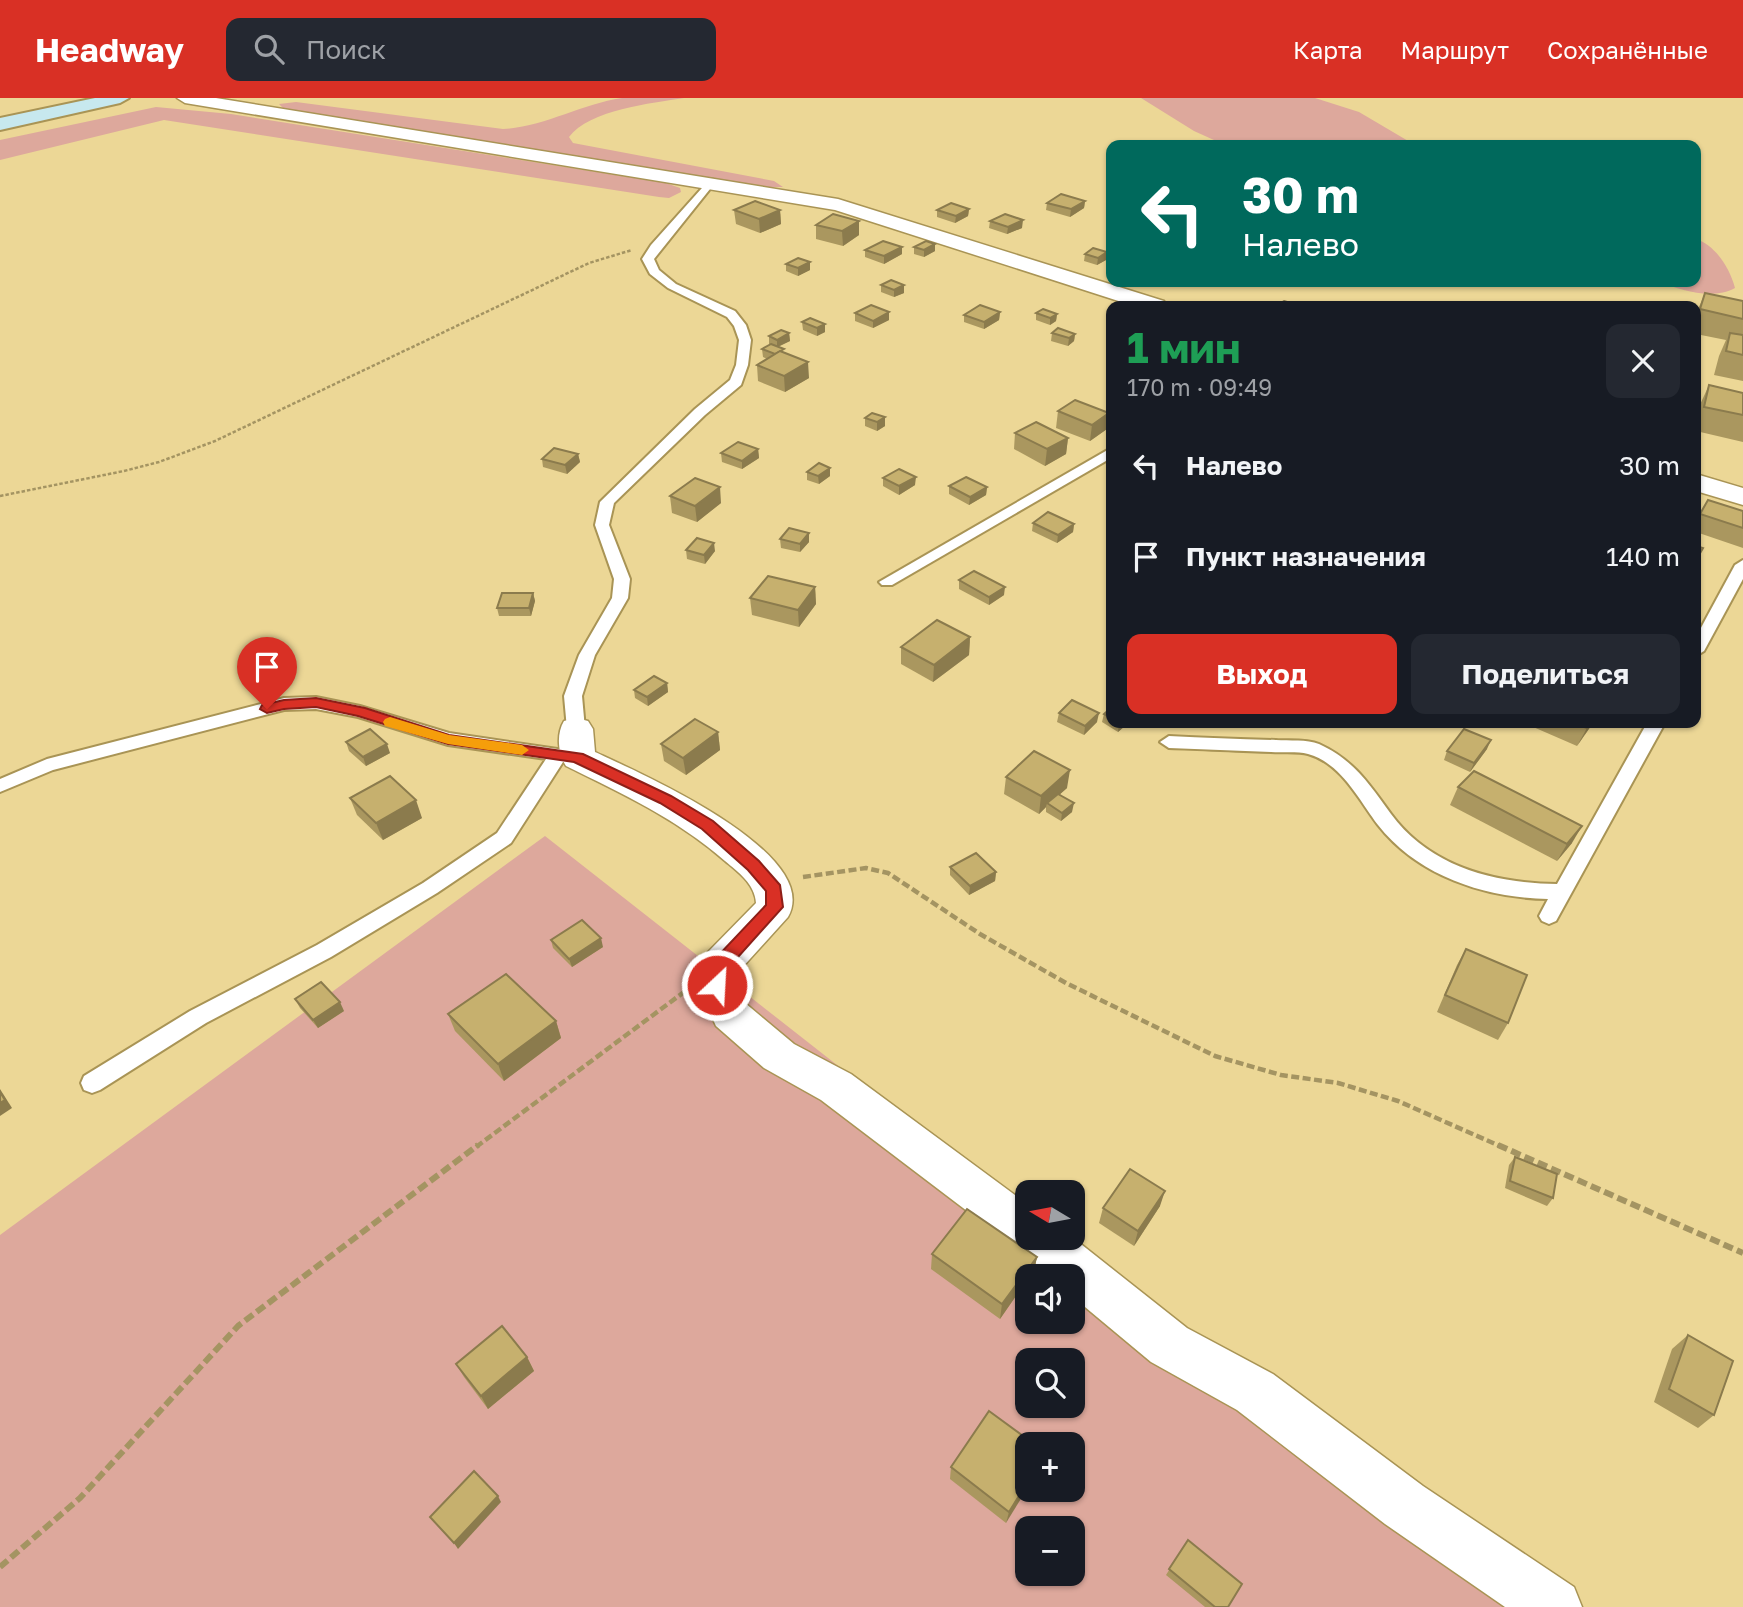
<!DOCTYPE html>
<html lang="ru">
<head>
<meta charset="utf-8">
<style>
	:root { --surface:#171b24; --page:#242831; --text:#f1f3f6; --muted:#9ea1a6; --accent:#d93025 }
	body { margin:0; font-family:"Golos Text",sans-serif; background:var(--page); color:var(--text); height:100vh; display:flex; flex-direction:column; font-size:26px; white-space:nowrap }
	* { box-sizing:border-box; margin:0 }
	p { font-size:23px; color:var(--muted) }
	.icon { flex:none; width:38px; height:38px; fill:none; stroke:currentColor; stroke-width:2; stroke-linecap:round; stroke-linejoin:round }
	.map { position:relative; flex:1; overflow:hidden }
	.side { position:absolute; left:1106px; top:203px; width:595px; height:427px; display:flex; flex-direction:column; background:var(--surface); border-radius:14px; box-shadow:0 2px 5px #0004 }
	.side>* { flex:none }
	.guide { position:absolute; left:1106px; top:42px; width:595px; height:147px; border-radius:14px; box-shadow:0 2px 5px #0004; background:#00695c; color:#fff; overflow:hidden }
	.needle { width:46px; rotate:280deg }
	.tools { position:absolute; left:1015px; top:1082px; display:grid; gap:14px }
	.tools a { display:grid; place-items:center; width:70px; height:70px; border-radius:14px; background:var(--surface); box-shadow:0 2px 5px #0004; font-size:35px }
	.pin { position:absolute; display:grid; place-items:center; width:60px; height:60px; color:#fff; margin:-72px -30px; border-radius:50% 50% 50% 0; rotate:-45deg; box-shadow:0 0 7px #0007 }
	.pin .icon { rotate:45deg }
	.me { position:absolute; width:77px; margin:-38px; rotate:25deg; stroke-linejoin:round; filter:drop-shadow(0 0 5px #0008) }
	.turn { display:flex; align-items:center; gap:24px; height:147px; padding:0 21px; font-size:32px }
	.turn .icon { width:91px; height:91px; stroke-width:2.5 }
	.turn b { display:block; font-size:49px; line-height:60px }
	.round { display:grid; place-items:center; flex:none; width:74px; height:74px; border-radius:14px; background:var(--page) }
	.summary { display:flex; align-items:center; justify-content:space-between; height:119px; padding:0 21px }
	h1 { font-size:42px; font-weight:700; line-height:52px; color:#1e9e55 }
	.action { display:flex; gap:14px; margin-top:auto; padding:14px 21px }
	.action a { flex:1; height:80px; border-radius:14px; background:var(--accent); color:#fff; font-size:28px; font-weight:700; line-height:80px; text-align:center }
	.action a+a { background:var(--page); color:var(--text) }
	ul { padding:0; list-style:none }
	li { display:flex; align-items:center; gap:21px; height:91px; padding:0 21px }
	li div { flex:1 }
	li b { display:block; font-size:26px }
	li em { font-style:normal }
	header { display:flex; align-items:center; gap:42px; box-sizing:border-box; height:98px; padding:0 35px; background:var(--accent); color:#fff }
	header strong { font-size:33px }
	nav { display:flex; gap:38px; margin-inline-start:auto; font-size:24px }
	.search { width:490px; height:63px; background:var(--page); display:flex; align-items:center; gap:18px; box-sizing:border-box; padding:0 24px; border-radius:14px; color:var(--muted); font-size:26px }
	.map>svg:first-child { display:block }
	.green { fill:#dda89c; fill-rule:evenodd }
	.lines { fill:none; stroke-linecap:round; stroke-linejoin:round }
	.service-casing { stroke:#a99455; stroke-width:4 }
	.minor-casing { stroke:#a99455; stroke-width:3 }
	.secondary-casing { stroke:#a99455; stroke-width:4 }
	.path-far2 { stroke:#a49462; stroke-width:2.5; stroke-dasharray:3.5 2; stroke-linecap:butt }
	.path-far1 { stroke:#a49462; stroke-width:4.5; stroke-dasharray:8 3.5; stroke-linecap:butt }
	.path { stroke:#a49462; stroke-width:6; stroke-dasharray:10 4.5; stroke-linecap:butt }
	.service { fill:#fff; fill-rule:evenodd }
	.minor { fill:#fff; fill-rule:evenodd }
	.secondary { fill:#c7e8ee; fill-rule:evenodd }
	.wall { fill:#aa975f }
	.shaded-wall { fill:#8b7b4d }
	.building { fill:#c6b06e; stroke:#8b7b4d; stroke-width:2 }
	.route { fill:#d93025; stroke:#8d1f18; stroke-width:2 }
	.slow { fill:#f59e0b }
</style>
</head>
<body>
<header>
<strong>Headway</strong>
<div class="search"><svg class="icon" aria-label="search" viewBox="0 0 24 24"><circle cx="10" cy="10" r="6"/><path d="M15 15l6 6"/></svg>Поиск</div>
<nav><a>Карта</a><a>Маршрут</a><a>Сохранённые</a></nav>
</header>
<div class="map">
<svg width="1743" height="1509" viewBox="0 0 1743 1509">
	<rect width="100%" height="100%" fill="#ecd796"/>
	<!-- green -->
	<g class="green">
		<path d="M622,0H684C652,5 589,12 569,39L573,45L774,83L783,89H764L284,11L279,6L296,4L503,31C544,29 581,6 622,0Z"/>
		<path d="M1141,0H1315L1359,14L1415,47H1225L1194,33Z"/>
		<path d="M156,9L231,16L666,85L680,90L681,94L669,100L659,99L164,22L0,62V42Z"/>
		<path d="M1696,141C1715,147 1730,170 1735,190C1713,202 1682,193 1660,184H1696Z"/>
		<path d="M545,738L1027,1116V1139L1529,1509H0V1137ZM1027,1178H1073V1223H1027ZM1027,1262H1073V1307H1027ZM1027,1346H1073V1391H1027ZM1027,1430H1073V1475H1027Z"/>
	</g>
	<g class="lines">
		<defs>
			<g id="service">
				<path d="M710,81L714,82V86L654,161L659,172L676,186L735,213L746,227L751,242L748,267L741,287L705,317L614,405L609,427L630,481L628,500L595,557L582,598L585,631L576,637L567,631L564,598L579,557L612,500L614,481L595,427L600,404L695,311L730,282L736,267L739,242L734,228L727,219L668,190L650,176L642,161L651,147Z"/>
				<path d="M1111,350V360L892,487H882L879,484Z"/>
				<path d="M1743,462V481L1704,553L1696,558V539L1735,467Z"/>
				<path d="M316,599L360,608L449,635L578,654L587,660L578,666L563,664L511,745L437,795L331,859L206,925L100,992L92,995L84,992L81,985L84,978L190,913L317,847L423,785L497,735L546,661L448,647L358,619L316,611L284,612L53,672L0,694V681L47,661L284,600Z"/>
				<path d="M1647,625H1665L1556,823L1549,826L1542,823L1539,818L1548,801C1485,800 1418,778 1378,727C1359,702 1341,665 1308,656C1297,653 1282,655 1271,654C1237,653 1203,651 1169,650L1160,644L1169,638C1205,640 1240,641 1276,642C1289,643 1307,641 1319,646C1354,662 1369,686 1391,716C1430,769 1494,785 1557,786Z"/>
			</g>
			<g id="minor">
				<path d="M177,0H216L838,101L1164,203L1167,208H1134L835,112L185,5Z"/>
				<path d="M1696,376L1743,390V407L1696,393Z"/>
				<path d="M576,620L588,623L593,631L595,654C638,674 824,755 788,819L740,872L737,887L745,905L794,946L851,976L1027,1106V1139H1072L1187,1230L1273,1276L1423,1388L1574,1489L1582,1509H1505L1385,1426L1237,1312L1151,1264L1073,1199V1178H1047L1017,1151L821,1002L764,970L716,928L697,887L701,866L707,855L756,805C755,786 738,774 725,763C677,721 623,696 566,668C558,656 556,636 564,623Z"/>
			</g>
			<path id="secondary" d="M95,0H129L120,5L0,32V20Z"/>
		</defs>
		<!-- service casing -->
		<use href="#service" class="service-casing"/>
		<!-- minor casing -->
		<use href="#minor" class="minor-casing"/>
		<!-- secondary casing -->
		<use href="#secondary" class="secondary-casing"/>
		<!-- path-far2 -->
		<path class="path-far2" d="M0,398L124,373L159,364L215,343L589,165L632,152"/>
		<!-- path-far1 -->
		<g class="path-far1">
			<path d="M803,779L866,770L888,775L980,836L1066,885L1215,958L1281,977L1338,985L1398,1003L1502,1049"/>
			<path d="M476,1049L684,894"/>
		</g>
		<!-- path -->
		<g class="path">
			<path d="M1498,1047L1743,1155"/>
			<path d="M0,1469L80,1400L238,1228L478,1047"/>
		</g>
		<!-- service -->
		<use href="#service" class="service"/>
		<!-- minor -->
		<use href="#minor" class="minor"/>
		<!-- secondary -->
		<use href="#secondary" class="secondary"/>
	</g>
	<!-- wall -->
	<g class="wall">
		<path d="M1085,103L1084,110L1070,119L1046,112L1047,105Z"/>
		<path d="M969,111L968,118L955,125L937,119V112Z"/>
		<path d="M734,112H780L781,126L760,135L736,126Z"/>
		<path d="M990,123L1022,130L1007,136L989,130Z"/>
		<path d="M816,127L859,137L843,148L816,141Z"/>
		<path d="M902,149V156L884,166L865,159V152Z"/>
		<path d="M914,149L935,153L924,159L914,156Z"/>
		<path d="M1107,154L1106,162L1097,167L1084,163L1085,156Z"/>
		<path d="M810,164V172L798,178L786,173V166Z"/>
		<path d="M881,187L904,195L894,199L881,194Z"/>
		<path d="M1705,195L1743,203V283L1714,277L1719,258L1726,242L1696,236V216Z"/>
		<path d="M1000,214L999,222L984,231L964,224V217Z"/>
		<path d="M855,215L889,222L873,230L855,223Z"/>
		<path d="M1036,215L1057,216L1056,223L1050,227L1036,222Z"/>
		<path d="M810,220L825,234L817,238L803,232L802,224Z"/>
		<path d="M789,235L790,243L778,249L809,280L785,294L758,283L757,267L767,261L763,259L762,251L771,247L769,246V238Z"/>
		<path d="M1052,235L1075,236L1074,243L1068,248L1051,243Z"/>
		<path d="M1709,287L1743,295V344L1696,333V318L1698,311Z"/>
		<path d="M1058,313L1107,331L1090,343L1056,330Z"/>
		<path d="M885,319V328L877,333L865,328V320Z"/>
		<path d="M1015,335L1068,340L1066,356L1045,368L1014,351Z"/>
		<path d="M758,351L759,360L742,371L722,364L721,355Z"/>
		<path d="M578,356L580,364L567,376L543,369L542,361Z"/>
		<path d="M807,374L830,378L819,386L807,382Z"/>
		<path d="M883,380L915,387L899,397L883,388Z"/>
		<path d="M949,388L987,389L986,397L969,407L949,396Z"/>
		<path d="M670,398L721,405L697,424L672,415Z"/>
		<path d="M1708,402L1743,413V450L1696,434V424Z"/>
		<path d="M1033,425L1074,426L1073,434L1057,445L1032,433Z"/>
		<path d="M809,435V444L800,454L781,450L780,441Z"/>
		<path d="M686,452L715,453L705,466L687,461Z"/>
		<path d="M959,482L1004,497L989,507L959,491Z"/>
		<path d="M815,489L816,506L799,529L752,517L750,500Z"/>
		<path d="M533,495L535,503L531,518H499L497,510Z"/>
		<path d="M970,539L969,557L933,584L901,566V549Z"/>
		<path d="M667,585L668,594L648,608L635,600L634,592Z"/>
		<path d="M1111,610V625H1127L1126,627L1118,634L1102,624L1104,616Z"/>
		<path d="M1059,615L1097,624L1084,637L1057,624Z"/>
		<path d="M1524,625H1593L1577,648Z"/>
		<path d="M718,634L720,652L686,677L664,663L661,646Z"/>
		<path d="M346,644L390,655L366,668L349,653Z"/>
		<path d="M1487,651L1470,674L1444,662L1447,653Z"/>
		<path d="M1006,679L1067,690L1060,696L1072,714L1061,723L1046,714V709L1039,716L1004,696Z"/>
		<path d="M1458,689L1572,745L1557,763L1450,707Z"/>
		<path d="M350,700L422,720L383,742L357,717Z"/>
		<path d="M950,769L996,774L995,783L969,797L950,777Z"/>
		<path d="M551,842L603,849L572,869L553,850Z"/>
		<path d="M1466,851L1508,925L1498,942L1437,914L1457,867Z"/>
		<path d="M295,901L344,913L318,930L300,910Z"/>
		<path d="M448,916L556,923L561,940L504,983L455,933Z"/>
		<path d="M1515,1059L1553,1100L1547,1108L1505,1090L1509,1067Z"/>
		<path d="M1160,1108L1134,1148L1099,1125L1103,1110Z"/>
		<path d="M932,1156L1037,1159L1034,1173L1027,1178V1182L1000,1221L931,1171Z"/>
		<path d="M1688,1237L1714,1317L1698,1330L1654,1304L1672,1251Z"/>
		<path d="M527,1259L534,1273L488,1311L464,1279L456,1266Z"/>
		<path d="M1034,1346L1006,1425L950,1381L951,1369Z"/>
		<path d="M1188,1442L1228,1509H1205L1166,1477Z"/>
	</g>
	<!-- shaded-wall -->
	<g class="shaded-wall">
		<path d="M1085,103L1084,110L1070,119L1071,111Z"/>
		<path d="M969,111L968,118L955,125L956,118Z"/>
		<path d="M780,112L781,126L760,135L759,121Z"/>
		<path d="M1023,122L1022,130L1007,136L1008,129Z"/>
		<path d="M859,123V137L843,148L842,133Z"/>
		<path d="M935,146V153L924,159V152Z"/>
		<path d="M902,149V156L884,166V158Z"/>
		<path d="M1107,154L1106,162L1097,167L1098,160Z"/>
		<path d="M810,164V172L798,178V170Z"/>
		<path d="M904,187V195L894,199V192Z"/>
		<path d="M889,214V222L873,230V223Z"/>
		<path d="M1000,214L999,222L984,231V224Z"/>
		<path d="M1057,216L1056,223L1050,227V220Z"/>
		<path d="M825,226V234L817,238V230Z"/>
		<path d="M789,235L790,243L777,249V242Z"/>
		<path d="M1075,236L1074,243L1068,248L1069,240Z"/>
		<path d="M808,264L809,280L785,294L784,278Z"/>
		<path d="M1109,315L1107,331L1090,343L1092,327Z"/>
		<path d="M885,319V328L877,333V324Z"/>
		<path d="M1068,340L1066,356L1045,368L1047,351Z"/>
		<path d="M758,351L759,360L742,371V363Z"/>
		<path d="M578,356L580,364L567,376L565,367Z"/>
		<path d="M830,370V378L819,386L818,378Z"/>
		<path d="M916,379L915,387L899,397V388Z"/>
		<path d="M720,389L721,405L697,424L695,408Z"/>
		<path d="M987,389L986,397L969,407L970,399Z"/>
		<path d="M1074,426L1073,434L1057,445L1058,437Z"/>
		<path d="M809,435V444L800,454V446Z"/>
		<path d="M714,445L715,453L705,466L704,457Z"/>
		<path d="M815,489L816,506L799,529L798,512Z"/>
		<path d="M1005,489L1004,497L989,507V499Z"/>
		<path d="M533,495L535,503L531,518L529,510Z"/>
		<path d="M970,539L969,557L933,584L934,567Z"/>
		<path d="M667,585L668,594L648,608L647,599Z"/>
		<path d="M1099,615L1097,624L1084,637L1085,628Z"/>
		<path d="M1119,625H1127L1126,627L1118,634Z"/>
		<path d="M1591,625H1593L1577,648L1587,630Z"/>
		<path d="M718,634L720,652L686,677L683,660Z"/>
		<path d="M1491,642L1487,651L1470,674L1474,665Z"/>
		<path d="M387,646L390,655L366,668L363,659Z"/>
		<path d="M1070,672L1067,690L1049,706L1047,705L1046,709L1039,716L1041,698Z"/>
		<path d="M416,702L422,720L383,742L376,725Z"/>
		<path d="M1074,705L1072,714L1061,723L1062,715Z"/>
		<path d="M1582,728L1572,745L1557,763L1567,746Z"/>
		<path d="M996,774L995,783L969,797L970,788Z"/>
		<path d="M601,840L603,849L572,869L569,861Z"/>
		<path d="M340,904L344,913L318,930L313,922Z"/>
		<path d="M556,923L561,940L504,983L498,966Z"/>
		<path d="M0,991L12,1010L0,1018Z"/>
		<path d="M1165,1093L1160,1108L1134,1148L1138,1133Z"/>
		<path d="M1037,1159L1034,1173L1030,1178H1027V1182L1000,1221L1002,1206Z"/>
		<path d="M527,1259L534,1273L488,1311L481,1298Z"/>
		<path d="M1027,1385V1391L1006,1425L1009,1414Z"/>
		<path d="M498,1398L501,1404L458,1451L454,1445Z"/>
	</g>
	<!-- building -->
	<g class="building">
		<path d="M1061,96L1085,103L1071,111L1047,105Z"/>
		<path d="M755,103L780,112L759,121L734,112Z"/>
		<path d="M951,105L969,111L956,118L937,112Z"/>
		<path d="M833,116L859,123L842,133L816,127Z"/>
		<path d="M1005,116L1023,122L1008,129L990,123Z"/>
		<path d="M883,143L902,149L884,158L865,152Z"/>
		<path d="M926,143L935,146L924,152L914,149Z"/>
		<path d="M1093,150L1107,154L1098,160L1085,156Z"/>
		<path d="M798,160L810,164L798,170L786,166Z"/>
		<path d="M891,182L904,187L894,192L881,187Z"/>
		<path d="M1705,195L1743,203V221L1700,211Z"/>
		<path d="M1284,203L1300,208H1276Z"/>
		<path d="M1380,205L1392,208H1375Z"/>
		<path d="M1431,205L1443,208H1427Z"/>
		<path d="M871,207L889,214L873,223L855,215Z"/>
		<path d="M980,207L1000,214L984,224L964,217Z"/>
		<path d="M1043,211L1057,216L1050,220L1036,215Z"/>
		<path d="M810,220L825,226L817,230L802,224Z"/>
		<path d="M1058,230L1075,236L1069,240L1052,235Z"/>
		<path d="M781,232L789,235L777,242L769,238Z"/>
		<path d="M1730,235L1743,237V257L1726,253Z"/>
		<path d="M771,246L784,251L775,256L762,251Z"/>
		<path d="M780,253L808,264L784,278L757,267Z"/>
		<path d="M1709,287L1743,295V317L1704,309Z"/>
		<path d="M1075,302L1109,315L1092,327L1058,313Z"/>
		<path d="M872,315L885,319L877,324L865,320Z"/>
		<path d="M1036,324L1068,340L1047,351L1015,335Z"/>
		<path d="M738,344L758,351L742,363L721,355Z"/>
		<path d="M554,350L578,356L565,367L542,361Z"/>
		<path d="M819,365L830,370L818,378L807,374Z"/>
		<path d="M899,371L916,379L899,388L883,380Z"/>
		<path d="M966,379L987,389L970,399L949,388Z"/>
		<path d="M695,380L720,389L695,408L670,398Z"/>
		<path d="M1708,402L1743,413V430L1700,416Z"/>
		<path d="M1048,414L1074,426L1058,437L1033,425Z"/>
		<path d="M789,430L809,435L800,446L780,441Z"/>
		<path d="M697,440L714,445L704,457L686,452Z"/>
		<path d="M1696,448L1703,450L1696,462Z"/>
		<path d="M974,473L1005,489L989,499L959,482Z"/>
		<path d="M768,478L815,489L798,512L750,500Z"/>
		<path d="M502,495H533L529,510H497Z"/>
		<path d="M937,522L970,539L934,567L901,549Z"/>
		<path d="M654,578L667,585L647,599L634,592Z"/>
		<path d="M1072,602L1099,615L1085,628L1059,615Z"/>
		<path d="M1111,610V620L1104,616Z"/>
		<path d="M695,621L718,634L683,660L661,646Z"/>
		<path d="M1573,625H1591L1587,630Z"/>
		<path d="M370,631L387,646L363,659L346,644Z"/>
		<path d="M1464,631L1491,642L1474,665L1447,653Z"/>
		<path d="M1034,653L1070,672L1041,698L1006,679Z"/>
		<path d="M1474,673L1582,728L1567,746L1458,689Z"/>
		<path d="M390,678L416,702L376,725L350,700Z"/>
		<path d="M1058,696L1074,705L1062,715L1047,705Z"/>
		<path d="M976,755L996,774L970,788L950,769Z"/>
		<path d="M582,822L601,840L569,861L551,842Z"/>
		<path d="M1466,851L1527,877L1508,925L1445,897Z"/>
		<path d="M506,876L556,923L498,966L448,916Z"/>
		<path d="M321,884L340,904L313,922L295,901Z"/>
		<path d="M0,994L5,1002L0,1005Z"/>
		<path d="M1515,1059L1557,1076L1553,1100L1510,1083Z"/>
		<path d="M1130,1071L1165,1093L1138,1133L1103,1110Z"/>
		<path d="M967,1111L1037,1159L1002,1206L932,1156Z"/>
		<path d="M502,1228L527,1259L481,1298L456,1266Z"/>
		<path d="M1688,1237L1733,1263L1714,1317L1669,1291Z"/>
		<path d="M989,1313L1034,1346H1027V1385L1009,1414L951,1369Z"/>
		<path d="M474,1373L498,1398L454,1445L430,1419Z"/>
		<path d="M1188,1442L1242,1486L1228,1509H1215L1169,1471Z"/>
	</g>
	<!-- route -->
	<path class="route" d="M316,600L365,610L449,637L583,656L671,698L713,723L759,763L780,787L783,809L729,869L723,892H711L708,887L715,861L766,807V793L748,772L702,731L660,705L574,664L448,646L358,618L316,609L284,611L267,615L260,611L262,607L284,602Z"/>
	<!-- slow -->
	<path class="slow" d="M390,619L449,637L522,647L529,652L522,657L448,646L385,628L383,624L385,621Z"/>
</svg>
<div class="tools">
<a><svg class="needle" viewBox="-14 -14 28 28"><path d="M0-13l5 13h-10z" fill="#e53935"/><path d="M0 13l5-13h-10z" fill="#9ea1a6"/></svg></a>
<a><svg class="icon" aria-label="sound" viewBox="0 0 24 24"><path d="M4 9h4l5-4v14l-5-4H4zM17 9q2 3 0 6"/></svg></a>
<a><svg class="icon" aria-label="search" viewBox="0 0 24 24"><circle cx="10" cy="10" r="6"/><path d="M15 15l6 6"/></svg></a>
<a>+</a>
<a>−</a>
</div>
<div class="pin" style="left:267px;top:611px;background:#d93025"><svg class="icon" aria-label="arrive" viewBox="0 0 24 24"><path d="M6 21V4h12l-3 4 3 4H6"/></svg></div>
<svg class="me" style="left:717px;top:887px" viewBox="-20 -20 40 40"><circle r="17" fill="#d93025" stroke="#fff" stroke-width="3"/><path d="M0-11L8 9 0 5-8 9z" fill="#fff"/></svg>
<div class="guide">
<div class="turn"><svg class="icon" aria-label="left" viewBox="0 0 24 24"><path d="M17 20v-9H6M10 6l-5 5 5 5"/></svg><div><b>30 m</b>Налево</div></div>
</div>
<section class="side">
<div class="summary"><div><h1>1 мин</h1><p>170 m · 09:49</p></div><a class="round"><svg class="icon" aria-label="close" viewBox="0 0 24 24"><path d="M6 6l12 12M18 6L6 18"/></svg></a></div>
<ul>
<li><svg class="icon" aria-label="left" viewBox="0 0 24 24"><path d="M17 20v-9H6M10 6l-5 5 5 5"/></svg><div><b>Налево</b></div><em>30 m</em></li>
<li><svg class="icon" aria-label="arrive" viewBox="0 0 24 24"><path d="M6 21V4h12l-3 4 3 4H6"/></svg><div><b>Пункт назначения</b></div><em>140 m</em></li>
</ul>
<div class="action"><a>Выход</a><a>Поделиться</a></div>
</section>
</div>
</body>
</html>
